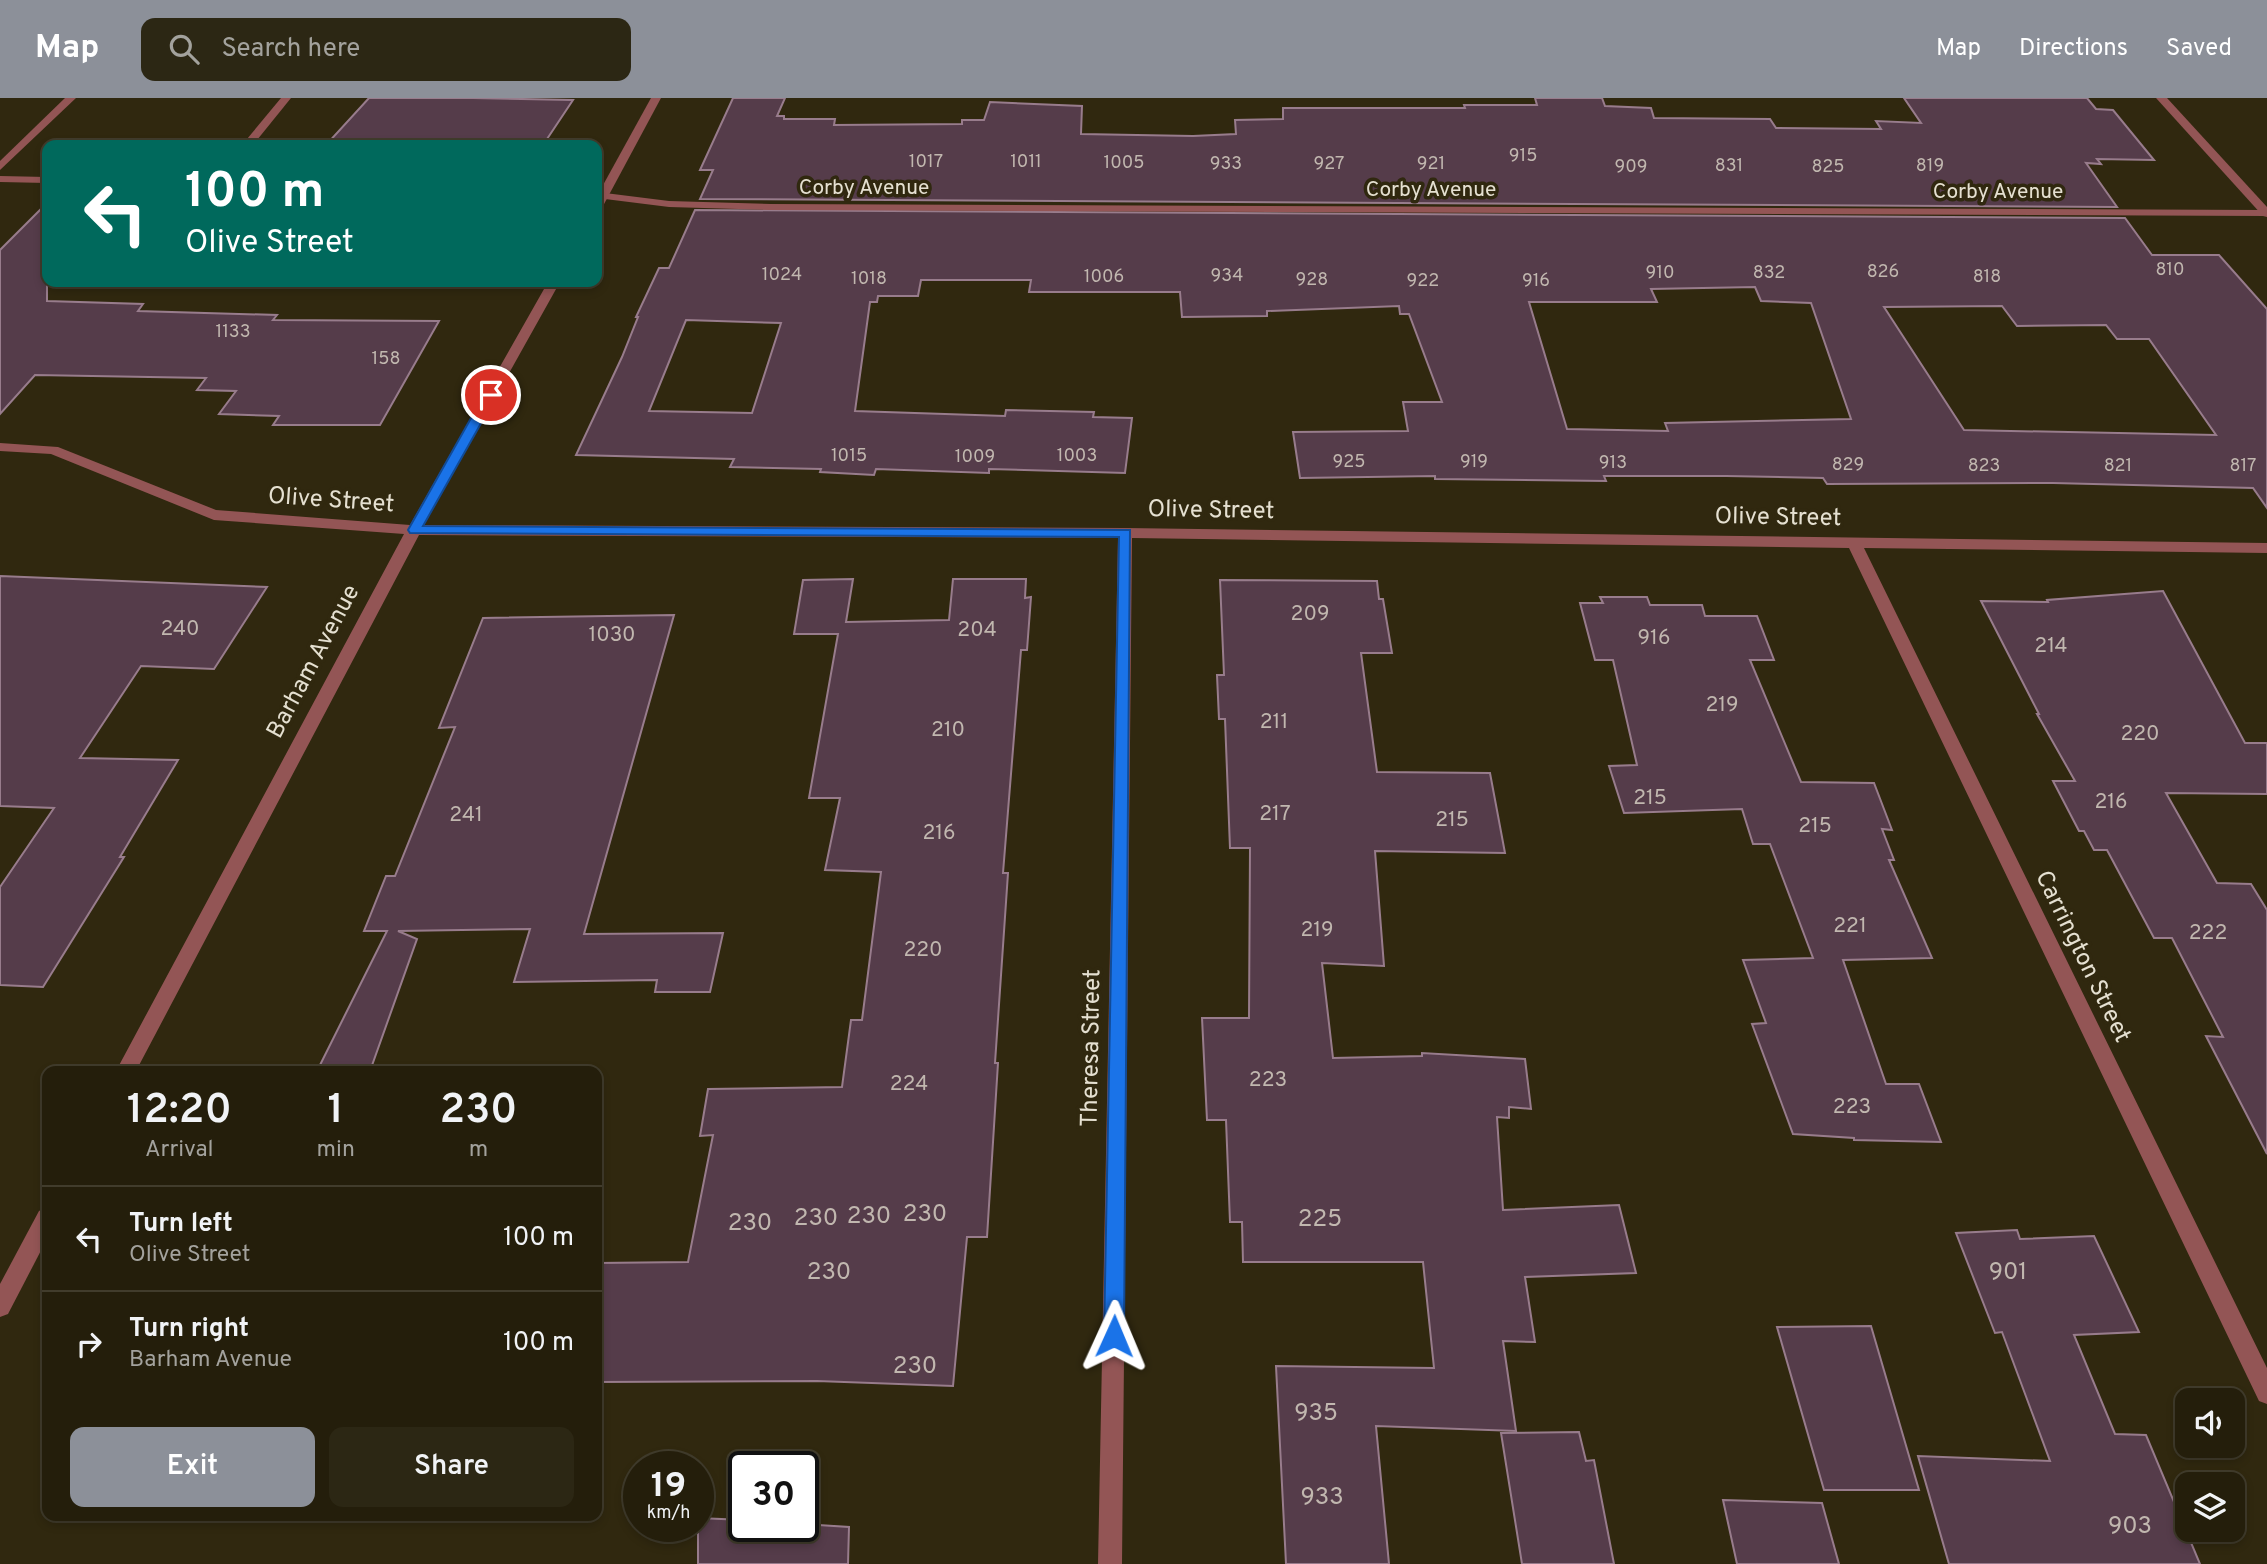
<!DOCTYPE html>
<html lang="en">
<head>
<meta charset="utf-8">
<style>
	:root { --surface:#241e0b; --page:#2c2714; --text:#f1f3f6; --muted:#a3a29d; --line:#413c2c; --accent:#8c9099 }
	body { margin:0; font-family:Overpass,sans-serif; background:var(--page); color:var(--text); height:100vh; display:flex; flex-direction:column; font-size:26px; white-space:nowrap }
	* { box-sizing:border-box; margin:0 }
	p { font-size:23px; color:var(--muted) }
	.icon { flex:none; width:38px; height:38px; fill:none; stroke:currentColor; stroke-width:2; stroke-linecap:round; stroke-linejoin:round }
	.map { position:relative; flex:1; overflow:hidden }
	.drawer { position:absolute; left:42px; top:968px; width:560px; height:455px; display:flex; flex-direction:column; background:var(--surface); border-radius:14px; box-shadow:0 4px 10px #0003,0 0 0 2px var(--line) }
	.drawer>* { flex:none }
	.top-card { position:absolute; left:42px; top:42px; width:560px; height:147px; border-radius:14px; box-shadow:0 4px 10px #0003,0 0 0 2px var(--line); background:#00695c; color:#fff; overflow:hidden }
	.controls { position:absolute; left:2175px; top:1290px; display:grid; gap:14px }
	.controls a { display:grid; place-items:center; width:70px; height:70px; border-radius:14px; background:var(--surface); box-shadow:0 4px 10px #0003,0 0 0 2px var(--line); font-size:35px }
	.speed { position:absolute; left:623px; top:1353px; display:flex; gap:14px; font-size:35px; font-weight:700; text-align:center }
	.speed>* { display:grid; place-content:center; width:91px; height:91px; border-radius:50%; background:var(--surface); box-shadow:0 4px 10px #0003,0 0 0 2px var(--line); line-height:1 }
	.speed small { font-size:18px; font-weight:400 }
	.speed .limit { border:4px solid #111; border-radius:10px; background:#fff; color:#111 }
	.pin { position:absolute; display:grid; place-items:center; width:60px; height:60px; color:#fff; margin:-30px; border:4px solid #fff; border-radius:50%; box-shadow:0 2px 7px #0007 }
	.me { position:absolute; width:77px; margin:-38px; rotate:1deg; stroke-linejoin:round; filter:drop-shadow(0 0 5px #0008) }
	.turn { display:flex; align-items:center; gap:24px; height:147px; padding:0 28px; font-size:32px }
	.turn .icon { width:91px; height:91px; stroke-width:2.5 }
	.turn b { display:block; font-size:49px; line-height:60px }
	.eta { display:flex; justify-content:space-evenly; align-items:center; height:119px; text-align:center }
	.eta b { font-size:42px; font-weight:600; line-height:49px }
	.button { display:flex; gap:14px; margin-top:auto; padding:14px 28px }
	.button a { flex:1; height:80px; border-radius:14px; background:var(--accent); color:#fff; font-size:28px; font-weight:600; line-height:80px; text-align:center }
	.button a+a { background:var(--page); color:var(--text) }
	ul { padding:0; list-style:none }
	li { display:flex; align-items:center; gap:21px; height:105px; padding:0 28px; border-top:2px solid var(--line) }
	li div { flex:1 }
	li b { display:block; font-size:26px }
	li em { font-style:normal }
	header { display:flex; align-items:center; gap:42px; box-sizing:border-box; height:98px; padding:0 35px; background:var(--accent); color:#fff }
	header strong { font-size:33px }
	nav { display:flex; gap:38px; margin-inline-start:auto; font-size:24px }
	.search { width:490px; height:63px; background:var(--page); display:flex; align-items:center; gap:18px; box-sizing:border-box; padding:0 24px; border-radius:14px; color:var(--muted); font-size:26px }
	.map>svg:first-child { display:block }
	.building { fill:#553c4a; stroke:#987c8c; stroke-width:2; fill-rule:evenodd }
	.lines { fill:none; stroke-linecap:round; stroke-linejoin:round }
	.service { fill:#935555; fill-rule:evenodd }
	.minor { fill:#935555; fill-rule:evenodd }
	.tertiary { fill:#935555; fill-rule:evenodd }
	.route { fill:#1a73e8; stroke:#114b97; stroke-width:2 }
	.labels { text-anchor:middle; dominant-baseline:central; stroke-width:7; stroke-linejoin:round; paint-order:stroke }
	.far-number-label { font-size:18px; fill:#c1b7af }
	.far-street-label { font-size:21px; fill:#e5e0d1; stroke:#30280f }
	.number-label { font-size:21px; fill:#c1b7af }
	.street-label { font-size:24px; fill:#e5e0d1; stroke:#30280f }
	.near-number-label { font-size:24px; fill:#c1b7af }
</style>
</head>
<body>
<header>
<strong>Map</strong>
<div class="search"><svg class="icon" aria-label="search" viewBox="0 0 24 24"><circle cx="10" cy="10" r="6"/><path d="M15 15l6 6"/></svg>Search here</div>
<nav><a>Map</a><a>Directions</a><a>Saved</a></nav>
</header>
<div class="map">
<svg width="2267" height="1466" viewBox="0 0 2267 1466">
	<rect width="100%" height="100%" fill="#30280f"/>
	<!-- building -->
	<g class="building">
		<path d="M369,0H473L573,2L543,47H326Z"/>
		<path d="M733,0H785L777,18H784V21H835L834,27L962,26V22H984L990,4L1082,8L1081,36L1193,38L1236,36L1235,22L1283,21V10H1465L1464,7H1537L1535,0H1602L1605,8L1651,10L1654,20L1770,21L1776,30L1881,31L1876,23L1921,25L1904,0H2087L2096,11L2113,12L2154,62L2097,61L2101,66L2086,65L2117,109L700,101L713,72H700Z"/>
		<path d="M47,105V203L143,206L138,213L277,217L273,222L439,223L380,327H273L279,318L219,316L236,293L197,292L206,280L35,277L0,316V152Z"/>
		<path d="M695,112L2125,120L2152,157H2219L2267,211V410L2253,390L2053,385L1827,386L1823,380L1726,378H1604L1606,383L1435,381V378L1300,380L1293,334L1408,333L1403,304H1442L1409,216H1400L1399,208L1267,213V218L1182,219L1180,194H1029L1031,182H921L918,198H878L877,204H870L855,313L1005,318L1006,312L1094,314L1093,319L1132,320L1125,375L989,371V375L876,371L874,377L820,374L821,371L730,369L734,361L576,357L622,259L638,219H636L659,170H669ZM1755,189L1761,203L1811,205L1851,321L1665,325L1668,333L1567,331L1529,204H1657L1651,191ZM2002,208L2017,228L2106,227L2117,241H2149L2216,337L1964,332L1884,209ZM686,222L781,225L752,315L649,313Z"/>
		<path d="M0,478L267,489L214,571L141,568L80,660L178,662L120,759H124L43,889L0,887V789L54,710L0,708Z"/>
		<path d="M853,481L846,524L949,522L953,481H1026L1025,500L1031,499L1027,552H1021L1003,775H1008L995,965H998L987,1139H967L953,1288L817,1283L597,1284V1165L688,1164L713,1037L700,1038L708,991L842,989L851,922H862L881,774L825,772L840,700H809L838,536H794L803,482Z"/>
		<path d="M1220,482L1377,483L1379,501H1383L1392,555H1361L1377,674L1490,675L1505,755L1375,753L1384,868L1322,865L1333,960L1422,958V955L1525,961L1531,1011L1509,1009V1020L1497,1019L1503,1112L1619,1107L1636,1175L1525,1179L1535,1244L1503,1243L1516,1333L1376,1328L1389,1466H1286L1276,1268L1434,1270L1423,1164H1243L1242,1124H1230L1226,1022H1207L1202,920H1249L1250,750H1230L1225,621H1219L1217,577H1224Z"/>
		<path d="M2163,493L2245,645H2267V696L2166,695L2217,785L2251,786L2267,812V1056L2206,938L2223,939L2172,840H2154L2107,752H2094L2084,733H2079L2053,683H2075L2037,616H2039L1981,503L2048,504L2047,502Z"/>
		<path d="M1600,499H1647L1650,507H1702L1705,518H1757L1774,562H1750L1801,684L1874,685L1892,732L1882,731L1894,762H1889L1932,860L1843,862L1886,986H1919L1941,1044L1854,1042V1040L1793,1036L1752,926L1766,925L1743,862L1813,860L1770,746H1753L1742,711L1624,715L1609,668L1637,667L1613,562H1595L1580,505H1603Z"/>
		<path d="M674,517L584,836L723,835L710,894H655L657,882L514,884L530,831L398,833L417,841L370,973H317L387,833H364L386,778H395L455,629L439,630L483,520Z"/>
		<path d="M2017,1132L2020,1141L2094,1138L2139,1234L2074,1237L2115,1336L2146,1337L2200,1466H1949L1918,1358L2050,1363L2002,1234L1995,1235L1956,1135Z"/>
		<path d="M1871,1228L1919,1392H1824L1777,1229Z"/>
		<path d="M1579,1334L1586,1363L1594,1362L1614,1466H1522L1501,1335Z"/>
		<path d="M1723,1402L1822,1405L1839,1466H1737Z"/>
		<path d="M698,1420L744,1422V1428L803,1426L849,1429L848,1466H698Z"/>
	</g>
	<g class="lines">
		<!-- service -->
		<g class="service">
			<path d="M65,0H76L0,72V63Z"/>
			<path d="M281,0H291L253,47H242Z"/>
		</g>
		<!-- minor -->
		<g class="minor">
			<path d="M651,0H661L603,108L597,111V98Z"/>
			<path d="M2156,0H2167L2267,109V119L2263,118Z"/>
			<path d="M548,184H560L424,427L1125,430L2267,445V455L1864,450L2267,1270V1306L2259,1303L1849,450L1132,440L1122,1466H1098L1118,440L419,437L136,973H116L404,436L214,422L51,356L0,353V345L58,349L216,412L410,427Z"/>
			<path d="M47,1109V1141L8,1216L0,1219V1186L39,1113Z"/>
		</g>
		<!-- tertiary -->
		<g class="tertiary">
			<path d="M0,78L47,79V85L0,84Z"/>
			<path d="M597,94L669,103L771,106L2266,112L2267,118L771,112L669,109L597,100Z"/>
		</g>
	</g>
	<!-- route -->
	<path class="route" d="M491,293L497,297L423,428L1130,432L1124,1238L1121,1245L1114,1248L1107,1245L1104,1238L1119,439L410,435L408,432L484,297Z"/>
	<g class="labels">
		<!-- far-number labels -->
		<g class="far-number-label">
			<text x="1523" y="58">915</text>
			<text x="926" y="64">1017</text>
			<text x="1026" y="64">1011</text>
			<text x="1124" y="65">1005</text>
			<text x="1226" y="66">933</text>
			<text x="1329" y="66">927</text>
			<text x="1431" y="66">921</text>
			<text x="1729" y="68">831</text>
			<text x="1930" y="68">819</text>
			<text x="1631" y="69">909</text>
			<text x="1828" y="69">825</text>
			<text x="2170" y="172">810</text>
			<text x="1883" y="174">826</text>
			<text x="1660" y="175">910</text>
			<text x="1769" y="175">832</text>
			<text x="782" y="177">1024</text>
			<text x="1227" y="178">934</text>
			<text x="1104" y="179">1006</text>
			<text x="1987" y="179">818</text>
			<text x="869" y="181">1018</text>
			<text x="1312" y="182">928</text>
			<text x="1423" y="183">922</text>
			<text x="1536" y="183">916</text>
			<text x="233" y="234">1133</text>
			<text x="386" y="261">158</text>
			<text x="849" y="358">1015</text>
			<text x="1077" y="358">1003</text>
			<text x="975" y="359">1009</text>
			<text x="1349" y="364">925</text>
			<text x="1474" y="364">919</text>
			<text x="1613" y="365">913</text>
			<text x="1848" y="367">829</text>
			<text x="1984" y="368">823</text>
			<text x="2118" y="368">821</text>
			<text x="2243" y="368">817</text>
		</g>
		<!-- far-street labels -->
		<g class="far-street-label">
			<text x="864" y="90">Corby Avenue</text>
			<text x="1431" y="92">Corby Avenue</text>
			<text x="1998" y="94">Corby Avenue</text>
		</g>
		<!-- number labels -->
		<g class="number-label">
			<text x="1310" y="516">209</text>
			<text x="180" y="531">240</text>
			<text x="977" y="532">204</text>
			<text x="612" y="537">1030</text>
			<text x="1654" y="540">916</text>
			<text x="2051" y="548">214</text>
			<text x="1722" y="607">219</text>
			<text x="1274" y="624">211</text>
			<text x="948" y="632">210</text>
			<text x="2140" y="636">220</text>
			<text x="1650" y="700">215</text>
			<text x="2111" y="704">216</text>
			<text x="1275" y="716">217</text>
			<text x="466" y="717">241</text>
			<text x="1452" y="722">215</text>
			<text x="1815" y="728">215</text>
			<text x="939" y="735">216</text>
			<text x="1850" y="828">221</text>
			<text x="1317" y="832">219</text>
			<text x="2208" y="835">222</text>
			<text x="923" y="852">220</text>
			<text x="1268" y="982">223</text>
			<text x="909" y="986">224</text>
			<text x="1852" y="1009">223</text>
		</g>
		<!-- street labels -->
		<g class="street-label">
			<text transform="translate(331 403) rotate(4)">Olive Street</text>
			<text transform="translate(1211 413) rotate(1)">Olive Street</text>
			<text transform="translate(1778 420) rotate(1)">Olive Street</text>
			<text transform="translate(314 564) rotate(-62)">Barham Avenue</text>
			<text transform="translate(2082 859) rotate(64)">Carrington Street</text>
			<text transform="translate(1092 950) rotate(-89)">Theresa Street</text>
		</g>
		<!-- near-number labels -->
		<g class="near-number-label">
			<text x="925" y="1117">230</text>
			<text x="869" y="1119">230</text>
			<text x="816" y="1121">230</text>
			<text x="1320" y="1122">225</text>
			<text x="750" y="1126">230</text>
			<text x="829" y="1175">230</text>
			<text x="2008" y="1175">901</text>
			<text x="915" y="1269">230</text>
			<text x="1316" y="1316">935</text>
			<text x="1322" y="1400">933</text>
			<text x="2130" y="1429">903</text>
		</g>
	</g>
</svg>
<div class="controls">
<a><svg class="icon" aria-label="sound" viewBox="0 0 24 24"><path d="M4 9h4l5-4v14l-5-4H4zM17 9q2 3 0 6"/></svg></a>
<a><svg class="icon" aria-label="layers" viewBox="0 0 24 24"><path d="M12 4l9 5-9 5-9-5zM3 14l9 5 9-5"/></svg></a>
</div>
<div class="speed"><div>19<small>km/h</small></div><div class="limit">30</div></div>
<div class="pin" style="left:491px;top:297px;background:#d93025"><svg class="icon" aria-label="arrive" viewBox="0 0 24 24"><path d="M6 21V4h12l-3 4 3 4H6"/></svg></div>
<svg class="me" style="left:1114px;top:1238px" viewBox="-20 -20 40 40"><path d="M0-17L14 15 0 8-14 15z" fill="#1a73e8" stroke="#fff" stroke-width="4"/></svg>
<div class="top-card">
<div class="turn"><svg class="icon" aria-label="left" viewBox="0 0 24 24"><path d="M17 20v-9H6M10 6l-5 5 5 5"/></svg><div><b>100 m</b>Olive Street</div></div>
</div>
<section class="drawer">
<div class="eta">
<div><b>12:20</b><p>Arrival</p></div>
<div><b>1</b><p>min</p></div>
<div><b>230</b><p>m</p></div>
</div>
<ul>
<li><svg class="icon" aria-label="left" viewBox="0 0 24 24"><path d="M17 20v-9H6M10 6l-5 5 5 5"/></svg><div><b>Turn left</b><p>Olive Street</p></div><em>100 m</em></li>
<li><svg class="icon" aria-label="right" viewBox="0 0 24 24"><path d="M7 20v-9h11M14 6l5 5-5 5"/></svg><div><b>Turn right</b><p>Barham Avenue</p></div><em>100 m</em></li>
</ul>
<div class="button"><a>Exit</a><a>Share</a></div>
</section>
</div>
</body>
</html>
